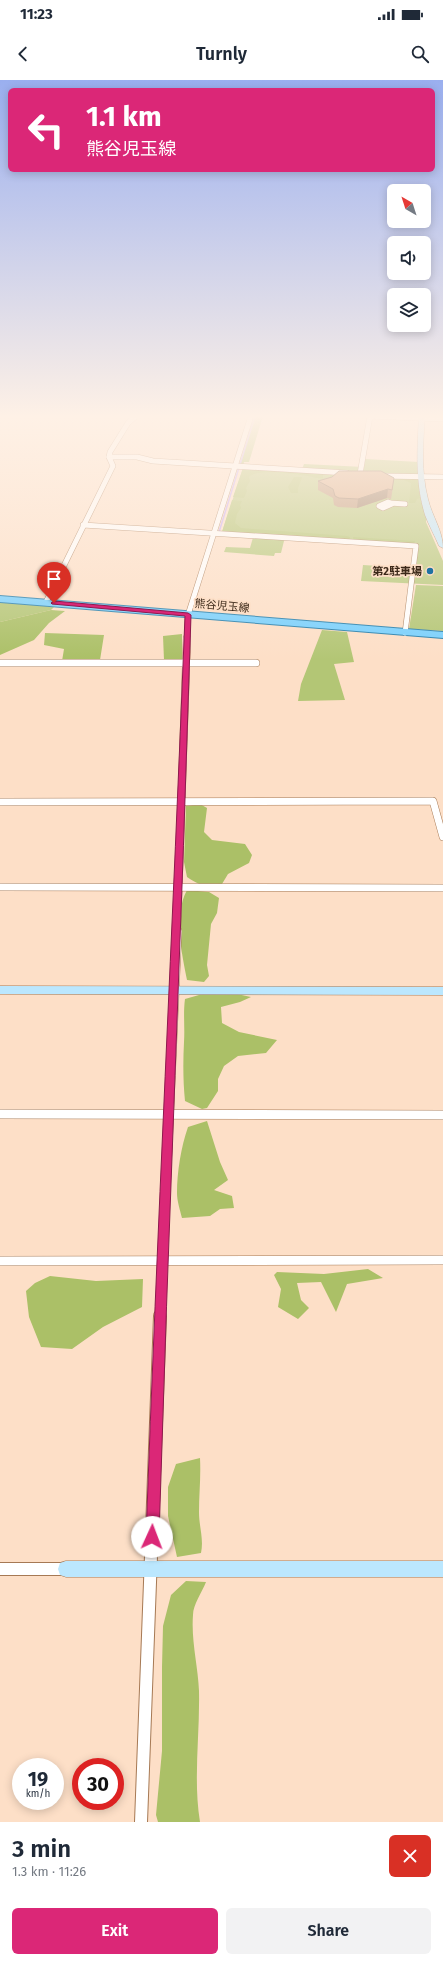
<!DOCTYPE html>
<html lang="en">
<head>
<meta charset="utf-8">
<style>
	:root { --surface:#fff; --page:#f2f2f3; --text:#1f2937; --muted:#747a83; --accent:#db2777 }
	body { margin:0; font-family:"Fira Sans","Noto Sans JP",sans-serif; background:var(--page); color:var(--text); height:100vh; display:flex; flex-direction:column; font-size:15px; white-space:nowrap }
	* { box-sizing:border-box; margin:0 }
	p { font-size:13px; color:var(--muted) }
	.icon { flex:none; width:22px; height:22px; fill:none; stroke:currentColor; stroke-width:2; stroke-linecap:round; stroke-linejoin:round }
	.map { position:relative; height:1742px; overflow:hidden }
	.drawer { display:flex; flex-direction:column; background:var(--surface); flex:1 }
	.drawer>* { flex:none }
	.hud { position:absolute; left:8px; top:8px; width:427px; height:84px; border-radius:6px; box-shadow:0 2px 10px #0003; background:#db2777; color:#fff; overflow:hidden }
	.needle { width:26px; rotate:321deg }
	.controls { position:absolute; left:387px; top:104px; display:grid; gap:8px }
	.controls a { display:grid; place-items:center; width:44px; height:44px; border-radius:6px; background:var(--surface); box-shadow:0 2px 10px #0003; font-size:20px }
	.speed { position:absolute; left:12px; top:1678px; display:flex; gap:8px; font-size:20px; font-weight:700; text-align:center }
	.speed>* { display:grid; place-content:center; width:52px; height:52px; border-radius:50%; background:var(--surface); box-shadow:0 2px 10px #0003; line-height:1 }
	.speed small { font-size:10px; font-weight:400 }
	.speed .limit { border:6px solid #d22; background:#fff; color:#111 }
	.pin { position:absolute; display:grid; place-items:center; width:34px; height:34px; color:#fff; margin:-41px -17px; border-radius:50% 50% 50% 0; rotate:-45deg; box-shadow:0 0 4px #0007 }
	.pin .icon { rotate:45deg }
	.me { position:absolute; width:44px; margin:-22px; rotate:2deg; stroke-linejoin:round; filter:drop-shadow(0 0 3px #0008) }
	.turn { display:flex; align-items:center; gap:14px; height:84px; padding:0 12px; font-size:18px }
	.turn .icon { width:52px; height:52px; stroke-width:2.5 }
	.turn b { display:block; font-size:28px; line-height:34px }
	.round { display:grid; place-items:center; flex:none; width:42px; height:42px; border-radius:6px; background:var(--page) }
	.head { display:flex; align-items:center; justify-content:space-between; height:68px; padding:0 12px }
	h1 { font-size:24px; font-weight:600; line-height:30px }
	.button { display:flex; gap:8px; margin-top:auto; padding:8px 12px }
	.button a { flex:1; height:46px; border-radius:6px; background:var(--accent); color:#fff; font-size:16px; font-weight:600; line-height:46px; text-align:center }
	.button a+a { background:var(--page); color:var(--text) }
	.status { display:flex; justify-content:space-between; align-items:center; height:28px; padding:0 20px; background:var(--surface); direction:ltr }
	.status svg { height:11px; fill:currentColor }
	header { display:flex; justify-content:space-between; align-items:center; height:52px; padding:0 12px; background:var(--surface); font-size:18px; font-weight:600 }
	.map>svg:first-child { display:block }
	.green { fill:#b3c675 }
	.forest { fill:#abc067 }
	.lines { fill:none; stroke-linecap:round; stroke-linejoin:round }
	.stream { stroke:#c5a8f9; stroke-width:1.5 }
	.street-far3-casing { stroke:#a67954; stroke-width:6 }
	.street-far2-casing { stroke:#a67954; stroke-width:8 }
	.street-far1-casing { stroke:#a67954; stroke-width:10 }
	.street-casing { stroke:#a67954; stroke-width:14 }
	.secondary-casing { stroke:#a67954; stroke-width:1 }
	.primary-casing { stroke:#2880ad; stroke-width:2 }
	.street-far3 { stroke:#fff; stroke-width:5 }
	.street-far2 { stroke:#fff; stroke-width:7 }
	.street-far1 { stroke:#fff; stroke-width:9 }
	.street { stroke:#fff; stroke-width:12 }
	.secondary { fill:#bbe7fe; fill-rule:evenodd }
	.primary { fill:#77d0fe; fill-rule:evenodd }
	.wall { fill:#b9906f }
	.shaded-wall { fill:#96755a }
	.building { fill:#d7a781; stroke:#96755a }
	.route { fill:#db2777; stroke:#8e194d }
	.poi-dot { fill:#1e72a2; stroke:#fddfc7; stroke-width:1.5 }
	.labels { text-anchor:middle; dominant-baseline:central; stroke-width:3.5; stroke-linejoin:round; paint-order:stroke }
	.far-poi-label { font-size:11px; font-weight:bold; fill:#3b2818; stroke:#fddfc7; text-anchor:end }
	.far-street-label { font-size:11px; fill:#3b2818; stroke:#fddfc7 }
</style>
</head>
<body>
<div class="status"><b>11:23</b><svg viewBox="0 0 49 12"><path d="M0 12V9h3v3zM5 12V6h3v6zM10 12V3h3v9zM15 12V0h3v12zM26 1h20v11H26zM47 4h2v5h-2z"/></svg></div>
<header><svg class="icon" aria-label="back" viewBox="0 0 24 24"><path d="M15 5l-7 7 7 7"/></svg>Turnly<svg class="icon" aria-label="search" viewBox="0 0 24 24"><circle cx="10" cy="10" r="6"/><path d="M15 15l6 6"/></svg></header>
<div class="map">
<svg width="443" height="1742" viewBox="0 0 443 1742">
	<rect width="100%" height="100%" fill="#fddfc7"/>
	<!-- green -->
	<g class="green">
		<path d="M365,379L419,382V413L427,437L426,442L443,481V505L361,501L363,485L411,488L414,464L285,457L281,473H275L274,476L224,472L226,467L250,468L254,454L222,452L243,388L301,392L304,384L364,387Z"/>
		<path d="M416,505L443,506V551L409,549Z"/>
		<path d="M0,522L55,526L51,530L0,542Z"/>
		<path d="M322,550L347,552L354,582L334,584L345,620L298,621L301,604Z"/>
	</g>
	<!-- forest -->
	<g class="forest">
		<path d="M255,336H263L249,382H244L243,386L240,385Z"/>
		<path d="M243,388L321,393L323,394V398C318,399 313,397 308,396C296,394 256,388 249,397L250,401L246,408L247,411L244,418L233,417Z"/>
		<path d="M330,394L417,399L419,400L420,418L417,419L415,423H409L411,403L404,400L348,396L330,399Z"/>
		<path d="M294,397H302V398L298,408V413H291L288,407Z"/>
		<path d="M232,420L242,421L240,425L241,428L237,434L235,443L241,448L347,456L350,457L349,460L222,452Z"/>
		<path d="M353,457L415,461L414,464L353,460Z"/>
		<path d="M51,530L65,531L49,543L34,560L0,575V542Z"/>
		<path d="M45,553L104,555L100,580L62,581L64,569L44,565Z"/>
		<path d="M182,554V580H164L163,556Z"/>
		<path d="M200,724L207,728L204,752L212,760L245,764L252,775L249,783L228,794L222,804C205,808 201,806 187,797L184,782L186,726Z"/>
		<path d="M187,810L209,812L219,818L217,833L211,844L207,885L209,896L204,902L187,900C182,873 173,836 187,810Z"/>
		<path d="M206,913H232L251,917L240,922L221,927L222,943L239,952L277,960L266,973L238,976L224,986L218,999V1011L207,1028L202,1029L185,1021C183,1001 183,982 184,962C185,947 183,934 185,919Z"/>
		<path d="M207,1041L220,1082L228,1100L214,1110L232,1116L234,1128L220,1129L210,1136L182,1138C180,1130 177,1121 177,1113C177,1092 181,1067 188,1047Z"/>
		<path d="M368,1189L383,1198L347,1204L336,1232L321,1202L297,1203L301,1220L309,1228L298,1239L278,1227L281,1209L274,1195L277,1192L324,1194Z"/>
		<path d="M50,1196L96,1201L143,1199L142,1227L103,1247L72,1269L41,1267L29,1237L26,1211L35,1203Z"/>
		<path d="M200,1378C201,1397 199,1414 199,1432C199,1447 204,1459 201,1473L177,1477L168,1436V1407L176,1384Z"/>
		<path d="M186,1501L206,1502C202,1512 193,1525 193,1535C191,1561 198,1586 199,1611C200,1655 193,1699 200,1742H158L156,1735L162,1671V1587L163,1546L171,1515Z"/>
	</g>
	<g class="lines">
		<!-- stream -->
		<path class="stream" d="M219,452L255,336"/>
		<defs>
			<g id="street-far3">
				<path d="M368,336L443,339"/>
				<path d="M109,377H137L153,381L347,393"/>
				<path d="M360,394L370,336"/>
				<path d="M381,396L443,397"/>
				<path d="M388,422L392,424L383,428L379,426Z"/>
				<path d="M390,423L405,424"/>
				<path d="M83,445L416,466L405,553"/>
				<path d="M46,522L113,386L109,377L110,372L128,343L136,336"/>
				<path d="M187,559L188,535L251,336"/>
			</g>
			<g id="street-far2">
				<path d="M0,583H256"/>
				<path d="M0,722L433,721L443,757"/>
				<path d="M0,807L443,808"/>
				<path d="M177,852L187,558"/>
			</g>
			<g id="street-far1">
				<path d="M0,1034L443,1035"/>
				<path d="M0,1181L443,1180"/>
				<path d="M160,1237L177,851"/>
			</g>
			<g id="street">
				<path d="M0,1489H66"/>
				<path d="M141,1742L160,1236"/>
			</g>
			<g id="secondary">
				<path d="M419,336H425C423,364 421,392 428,419C432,436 443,451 443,468L439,466C435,456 429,446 425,435C415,402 417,370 419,336Z"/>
				<path d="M0,906L443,907V915L0,914Z"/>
				<path d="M66,1481H443V1497H66L60,1495L58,1489L60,1483Z"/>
			</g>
			<path id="primary" d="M0,516L443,552V558L0,522Z"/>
		</defs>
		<!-- street-far3 casing -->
		<use href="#street-far3" class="street-far3-casing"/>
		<!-- street-far2 casing -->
		<use href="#street-far2" class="street-far2-casing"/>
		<!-- street-far1 casing -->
		<use href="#street-far1" class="street-far1-casing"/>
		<!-- street casing -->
		<use href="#street" class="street-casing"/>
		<!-- secondary casing -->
		<use href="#secondary" class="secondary-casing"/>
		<!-- primary casing -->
		<use href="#primary" class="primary-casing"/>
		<!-- street-far3 -->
		<use href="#street-far3" class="street-far3"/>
		<!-- street-far2 -->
		<use href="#street-far2" class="street-far2"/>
		<!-- street-far1 -->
		<use href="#street-far1" class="street-far1"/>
		<!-- street -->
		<use href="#street" class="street"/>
		<!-- secondary -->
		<use href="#secondary" class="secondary"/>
		<!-- primary -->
		<use href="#primary" class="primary"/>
	</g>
	<!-- wall -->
	<path class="wall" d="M318,401L393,407L391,419L387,418L357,428L338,427L334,425L333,418L318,410Z"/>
	<!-- shaded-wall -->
	<path class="shaded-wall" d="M388,409L387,418L357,428L358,419Z"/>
	<!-- building -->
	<path class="building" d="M339,391H381L394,398L392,410L388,409L358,419L339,418L335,416L333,409L318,401L332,397Z"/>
	<!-- sky -->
	<linearGradient id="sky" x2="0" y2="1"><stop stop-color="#9aafef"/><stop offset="0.58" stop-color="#fef1e6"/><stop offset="1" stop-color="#fef1e6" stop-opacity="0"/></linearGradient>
	<rect width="443" height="580" fill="url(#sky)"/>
	<!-- route -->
	<path class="route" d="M54,521L188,533L191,535C182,842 168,1149 159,1457L157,1462L152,1463L148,1462L146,1457C157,1150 173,843 185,536L52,524L51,523Z"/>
	<!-- markers -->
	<circle class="poi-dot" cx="430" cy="491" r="4"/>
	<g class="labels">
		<!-- far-poi labels -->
		<g class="far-poi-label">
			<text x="422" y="491">第2駐車場</text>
		</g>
		<!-- far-street labels -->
		<g class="far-street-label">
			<text transform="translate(222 526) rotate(5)">熊谷児玉線</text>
		</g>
	</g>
</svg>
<div class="controls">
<a><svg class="needle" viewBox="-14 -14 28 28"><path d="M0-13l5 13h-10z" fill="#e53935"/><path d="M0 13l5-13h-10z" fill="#747a83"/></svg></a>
<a><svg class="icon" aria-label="sound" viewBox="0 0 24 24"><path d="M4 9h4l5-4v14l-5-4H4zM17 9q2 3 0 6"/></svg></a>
<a><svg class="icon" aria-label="layers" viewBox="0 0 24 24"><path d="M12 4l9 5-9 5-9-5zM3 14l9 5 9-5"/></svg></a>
</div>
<div class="speed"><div>19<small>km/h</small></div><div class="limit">30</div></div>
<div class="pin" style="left:54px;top:523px;background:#d93025"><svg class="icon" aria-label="arrive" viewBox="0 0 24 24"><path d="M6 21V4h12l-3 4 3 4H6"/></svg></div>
<svg class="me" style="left:152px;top:1457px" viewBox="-20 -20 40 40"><circle r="19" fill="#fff"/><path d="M0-13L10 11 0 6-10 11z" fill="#db2777"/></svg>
<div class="hud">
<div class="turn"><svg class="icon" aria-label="left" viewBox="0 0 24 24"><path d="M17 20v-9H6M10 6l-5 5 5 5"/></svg><div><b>1.1 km</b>熊谷児玉線</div></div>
</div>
</div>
<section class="drawer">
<div class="head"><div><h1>3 min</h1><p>1.3 km · 11:26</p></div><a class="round" style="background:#d93025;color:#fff"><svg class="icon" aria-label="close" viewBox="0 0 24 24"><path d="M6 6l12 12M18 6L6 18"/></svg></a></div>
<div class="button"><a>Exit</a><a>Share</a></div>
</section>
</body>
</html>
